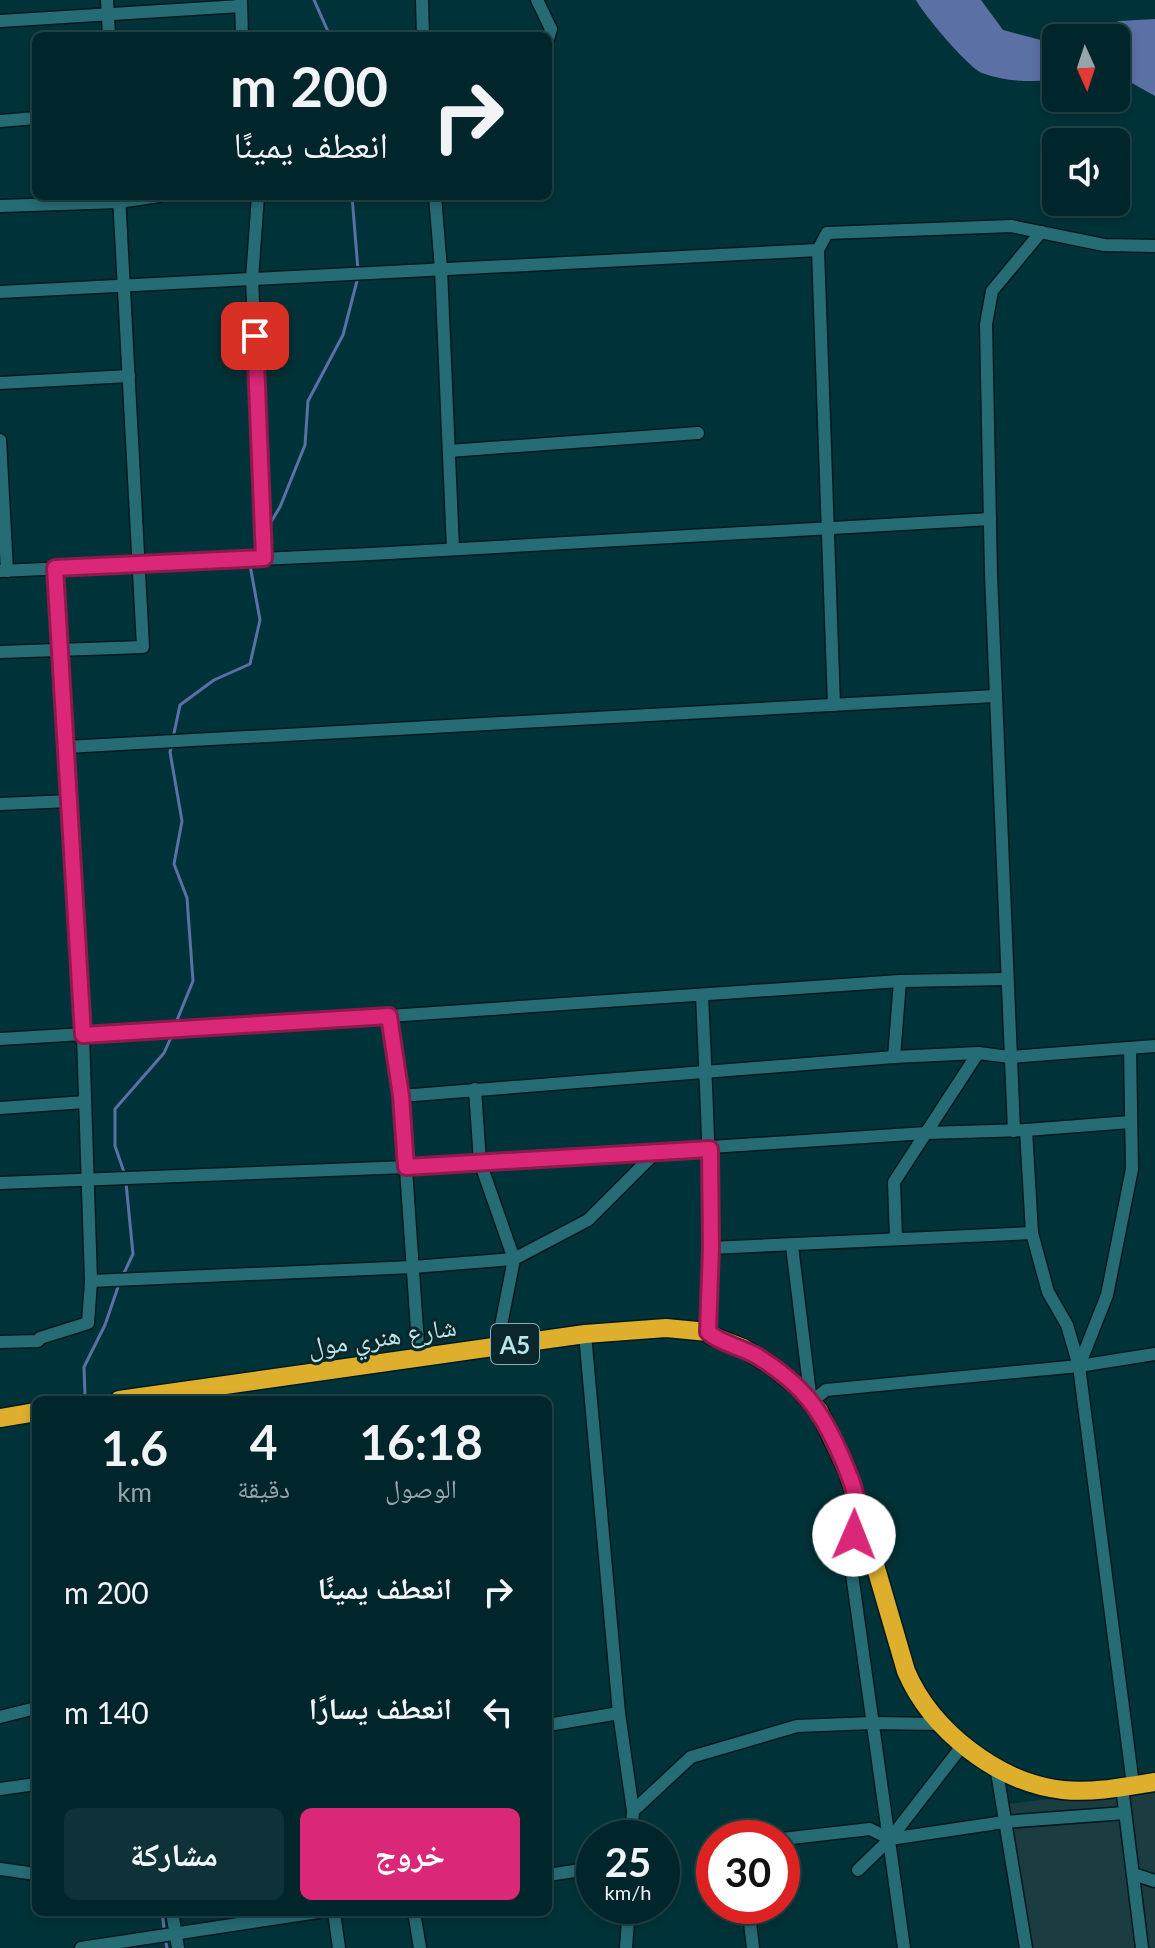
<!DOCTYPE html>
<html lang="ar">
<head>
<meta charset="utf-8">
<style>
	:root { --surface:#00262b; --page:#0e3237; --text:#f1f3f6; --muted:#95a5a9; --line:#224347; --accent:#db2777 }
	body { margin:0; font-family:Lato,"Noto Naskh Arabic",sans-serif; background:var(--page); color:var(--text); direction:rtl; height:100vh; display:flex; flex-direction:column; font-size:30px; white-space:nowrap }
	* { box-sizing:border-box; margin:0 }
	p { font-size:26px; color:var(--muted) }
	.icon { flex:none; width:44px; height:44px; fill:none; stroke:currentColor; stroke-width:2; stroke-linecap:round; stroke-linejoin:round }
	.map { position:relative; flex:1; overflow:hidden; direction:ltr }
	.panel { position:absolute; left:32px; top:1396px; width:520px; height:520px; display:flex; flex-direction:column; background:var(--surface); border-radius:12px; box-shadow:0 4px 12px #0003,0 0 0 2px var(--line); direction:rtl }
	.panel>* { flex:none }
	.banner { position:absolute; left:32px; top:32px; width:520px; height:168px; border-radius:12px; box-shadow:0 4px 12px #0003,0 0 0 2px var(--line); direction:rtl; background:#00262b; color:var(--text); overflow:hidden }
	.needle { width:52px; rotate:177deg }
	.controls { position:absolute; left:1042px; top:24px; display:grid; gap:16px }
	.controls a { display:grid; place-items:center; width:88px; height:88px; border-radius:12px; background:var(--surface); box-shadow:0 4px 12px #0003,0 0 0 2px var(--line); font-size:40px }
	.speed { position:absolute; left:576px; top:1820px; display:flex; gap:16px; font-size:40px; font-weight:700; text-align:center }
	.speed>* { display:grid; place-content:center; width:104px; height:104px; border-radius:50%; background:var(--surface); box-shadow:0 4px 12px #0003,0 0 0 2px var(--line); line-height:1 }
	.speed small { font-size:20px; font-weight:400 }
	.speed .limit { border:12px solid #d22; background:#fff; color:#111 }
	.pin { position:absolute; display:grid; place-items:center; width:68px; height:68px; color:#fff; margin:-34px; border-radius:16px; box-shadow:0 4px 12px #0006 }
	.me { position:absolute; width:88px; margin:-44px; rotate:1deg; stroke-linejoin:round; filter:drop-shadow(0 0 6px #0008) }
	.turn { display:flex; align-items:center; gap:28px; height:168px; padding:0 32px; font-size:36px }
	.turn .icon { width:104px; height:104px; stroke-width:2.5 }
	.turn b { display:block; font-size:56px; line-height:68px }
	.eta { display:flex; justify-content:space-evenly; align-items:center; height:136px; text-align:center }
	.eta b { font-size:48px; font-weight:700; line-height:56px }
	.action { display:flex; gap:16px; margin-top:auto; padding:16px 32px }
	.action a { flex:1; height:92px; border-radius:12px; background:var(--accent); color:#fff; font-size:32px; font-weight:700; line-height:92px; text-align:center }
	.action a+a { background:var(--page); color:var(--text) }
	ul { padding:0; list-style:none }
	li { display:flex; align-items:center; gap:24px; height:120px; padding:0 32px }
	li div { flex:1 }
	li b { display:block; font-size:30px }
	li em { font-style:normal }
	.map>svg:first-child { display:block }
	.built { fill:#1b3c40 }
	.water { fill:#5b70a5 }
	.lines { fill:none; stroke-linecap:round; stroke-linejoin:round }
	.stream { stroke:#5b70a5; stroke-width:3 }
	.minor-casing { stroke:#00191d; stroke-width:15 }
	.highway-casing { stroke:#00191d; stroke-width:21 }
	.minor { stroke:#266c75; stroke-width:12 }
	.highway { stroke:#ddaf2c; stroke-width:18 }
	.route-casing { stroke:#8e194d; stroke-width:20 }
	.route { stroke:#db2777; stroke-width:14 }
	.labels { text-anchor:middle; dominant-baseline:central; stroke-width:6; stroke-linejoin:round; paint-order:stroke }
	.shield { fill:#0a272b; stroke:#87acb1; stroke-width:2 }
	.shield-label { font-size:24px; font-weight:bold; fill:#bce5eb }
	.street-label { font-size:26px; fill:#bce5eb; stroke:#0a272b }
</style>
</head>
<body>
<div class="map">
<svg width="1155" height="1948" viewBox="0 0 1155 1948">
	<rect width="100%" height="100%" fill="#003339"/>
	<!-- built -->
	<path class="built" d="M1155,1786V1948H1031L1007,1804Z"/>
	<!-- water -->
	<g class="water">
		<path d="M916,0H981L1003,30L1056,44V80C1031,82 1006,82 982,73C968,67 924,15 916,0Z"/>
		<path d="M1155,19V96L1121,77H1116V38H1072L1119,21Z"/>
	</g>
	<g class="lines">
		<!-- stream -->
		<g class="stream">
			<path d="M314,0L330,36"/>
			<path d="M352,196L358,270"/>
			<path d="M268,527L280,507L305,445L308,401L343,335L358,277"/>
			<path d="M173,738L180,705L214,680L250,664L260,620L250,565"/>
			<path d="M172,745L170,752L182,821L174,864L187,898L193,981L175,1025"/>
			<path d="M125,1175L115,1146V1109L164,1053L173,1033"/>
			<path d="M124,1273L133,1254L126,1183"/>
			<path d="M85,1396L84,1367L105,1325L118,1287"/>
			<path d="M162,1912L164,1928"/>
			<path d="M166,1943L167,1948"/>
		</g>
		<defs>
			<g id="minor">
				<path d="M107,0L109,36"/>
				<path d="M241,0L242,36"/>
				<path d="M422,0L423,36"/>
				<path d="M537,0L551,29L548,39"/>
				<path d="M0,21L241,6"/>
				<path d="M0,121L36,118"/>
				<path d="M258,196L252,279L264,558"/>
				<path d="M435,196L441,269L453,549"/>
				<path d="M0,206L119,202L159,196"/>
				<path d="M0,292L818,250"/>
				<path d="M0,383L129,376"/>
				<path d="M0,440L7,571"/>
				<path d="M449,451L698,433"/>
				<path d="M0,571L371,554L990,519"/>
				<path d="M0,652L143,647L119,196"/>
				<path d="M834,705L818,250L827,233L1011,226L1104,245L1155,246"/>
				<path d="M66,747L995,696"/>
				<path d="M0,804L70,801"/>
				<path d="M702,995C707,1107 713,1219 708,1332"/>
				<path d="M389,1016L401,1096L419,1359"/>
				<path d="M0,1039L389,1016L900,981L1006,979"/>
				<path d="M894,1057L900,981"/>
				<path d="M475,1089L480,1162L514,1259L497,1346"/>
				<path d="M401,1096L894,1057L978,1053L1010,1057L1155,1046"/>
				<path d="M0,1108L85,1102"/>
				<path d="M1026,1130L1032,1233L1048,1292L1067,1325L1079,1366L1133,1785"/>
				<path d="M1014,1131L991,575L986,324L992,291L1041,232"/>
				<path d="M0,1183L406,1167L926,1133L1026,1130L1130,1122"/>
				<path d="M896,1238L894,1182L978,1053"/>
				<path d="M792,1246L811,1402"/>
				<path d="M711,1248L1032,1233"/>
				<path d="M91,1281L413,1267L514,1259L588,1220L656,1152"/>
				<path d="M585,1334L619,1713L633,1811L631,1838"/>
				<path d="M0,1342L38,1341L40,1338L88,1323L91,1281L83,1035L55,568"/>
				<path d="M1079,1366L1107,1295L1132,1169L1130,1048"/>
				<path d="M811,1402L826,1390L1079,1366L1155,1354"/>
				<path d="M856,1511L851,1567L904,1948"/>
				<path d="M0,1717L36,1708"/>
				<path d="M548,1725L619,1713"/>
				<path d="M996,1766L1026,1948"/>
				<path d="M1122,1787L1142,1948"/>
				<path d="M0,1789L36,1784"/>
				<path d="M633,1811L691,1757L797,1726L872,1723L939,1724"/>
				<path d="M782,1839L870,1829L890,1839L962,1746"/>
				<path d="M0,1869L36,1874"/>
				<path d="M858,1870L890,1839L1004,1822L1125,1813"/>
				<path d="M1133,1874L1155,1881"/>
				<path d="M548,1875L594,1868"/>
				<path d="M748,1906L753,1948"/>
				<path d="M172,1912L178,1948"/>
				<path d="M334,1912L339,1948"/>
				<path d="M414,1912L420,1948"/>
				<path d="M81,1948L318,1912"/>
				<path d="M626,1948L629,1906"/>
			</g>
			<g id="highway">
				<path d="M119,1400L585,1334L666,1328L708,1332L712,1336L743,1348L772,1366L799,1388L819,1411L848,1472L906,1671C931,1730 998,1783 1063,1790C1094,1793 1124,1787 1155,1782"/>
				<path d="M0,1418L36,1412"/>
			</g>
		</defs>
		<!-- minor casing -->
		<use href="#minor" class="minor-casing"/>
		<!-- highway casing -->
		<use href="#highway" class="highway-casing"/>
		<!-- minor -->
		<use href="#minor" class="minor"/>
		<!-- highway -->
		<use href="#highway" class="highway"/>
	</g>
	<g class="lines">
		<defs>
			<path id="route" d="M255,336L264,558L55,568L83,1035L389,1016L401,1096L406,1167L710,1149L711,1248L708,1332C718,1342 743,1348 757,1356C803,1385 821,1409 842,1458C848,1472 856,1490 857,1505C857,1514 855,1526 854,1535"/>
		</defs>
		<!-- route casing -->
		<use href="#route" class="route-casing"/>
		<!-- route -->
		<use href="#route" class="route"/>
	</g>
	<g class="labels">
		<!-- shield labels -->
		<rect class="shield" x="491" y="1324" width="48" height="40" rx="6"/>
		<g class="shield-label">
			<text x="515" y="1344">A5</text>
		</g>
		<!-- street labels -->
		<g class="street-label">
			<text transform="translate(382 1336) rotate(-8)">شارع هنري مول</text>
		</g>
	</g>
</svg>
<div class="controls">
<a><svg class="needle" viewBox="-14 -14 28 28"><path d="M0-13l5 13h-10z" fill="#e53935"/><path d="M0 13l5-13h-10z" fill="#95a5a9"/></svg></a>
<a><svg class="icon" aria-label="sound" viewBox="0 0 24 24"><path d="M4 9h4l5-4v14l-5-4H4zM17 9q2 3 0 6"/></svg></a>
</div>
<div class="speed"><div>25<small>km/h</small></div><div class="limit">30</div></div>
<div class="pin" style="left:255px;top:336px;background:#d93025"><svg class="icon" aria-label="arrive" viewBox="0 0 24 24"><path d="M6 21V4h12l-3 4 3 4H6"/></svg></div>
<svg class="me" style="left:854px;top:1535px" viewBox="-20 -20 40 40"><circle r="19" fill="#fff"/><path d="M0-13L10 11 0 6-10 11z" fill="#db2777"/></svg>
<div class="banner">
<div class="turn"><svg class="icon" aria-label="right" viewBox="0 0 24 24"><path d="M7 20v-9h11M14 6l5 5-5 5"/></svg><div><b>200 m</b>انعطف يمينًا</div></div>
</div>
<section class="panel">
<div class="eta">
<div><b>16:18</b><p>الوصول</p></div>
<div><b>4</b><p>دقيقة</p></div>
<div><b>1.6</b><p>km</p></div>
</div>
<ul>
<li><svg class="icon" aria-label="right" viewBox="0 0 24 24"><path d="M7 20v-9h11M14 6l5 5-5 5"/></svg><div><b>انعطف يمينًا</b></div><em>200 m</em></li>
<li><svg class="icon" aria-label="left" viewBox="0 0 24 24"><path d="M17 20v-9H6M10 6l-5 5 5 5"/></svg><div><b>انعطف يسارًا</b></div><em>140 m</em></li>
</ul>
<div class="action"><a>خروج</a><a>مشاركة</a></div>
</section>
</div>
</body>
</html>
